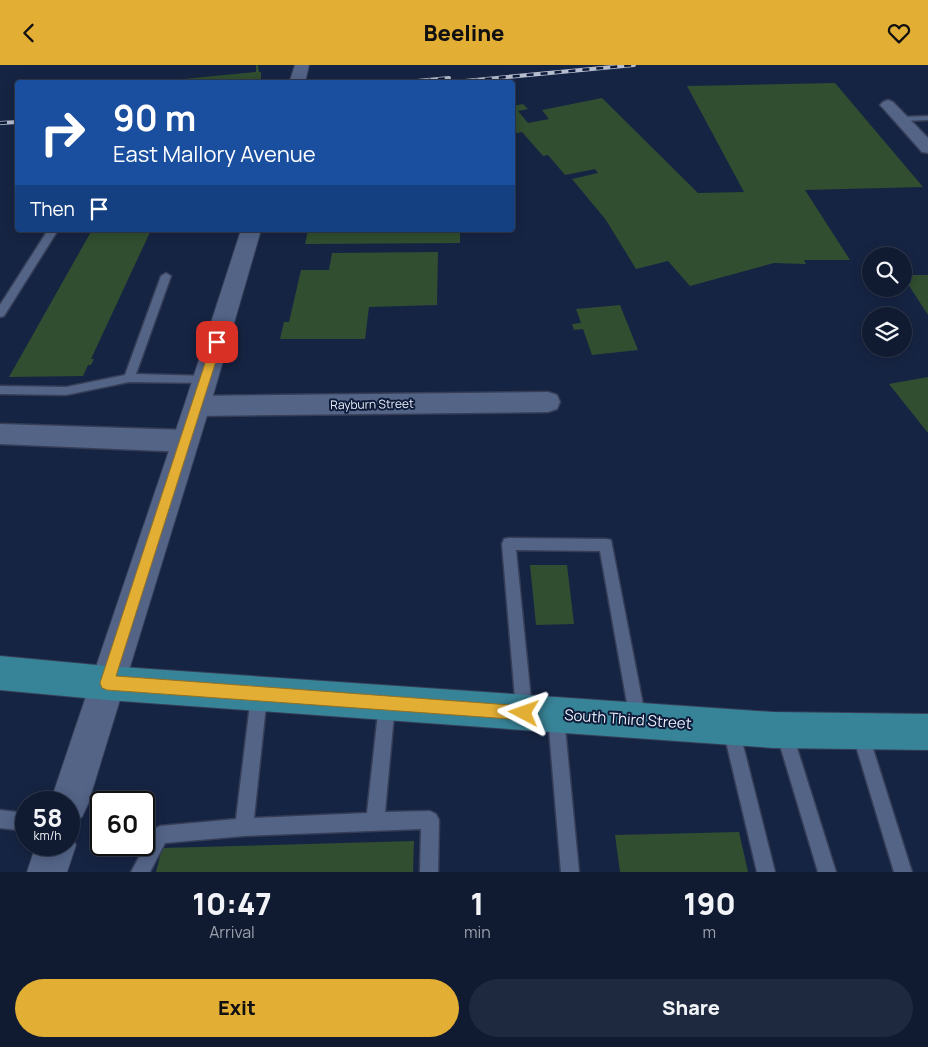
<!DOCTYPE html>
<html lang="en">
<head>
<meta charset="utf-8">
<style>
	:root { --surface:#101b32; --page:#1e283e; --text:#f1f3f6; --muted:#9ca1ac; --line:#30394d; --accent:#e3ae34 }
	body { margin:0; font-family:Manrope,sans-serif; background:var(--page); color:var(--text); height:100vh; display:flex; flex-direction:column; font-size:19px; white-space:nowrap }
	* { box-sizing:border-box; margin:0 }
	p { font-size:16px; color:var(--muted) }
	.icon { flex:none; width:28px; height:28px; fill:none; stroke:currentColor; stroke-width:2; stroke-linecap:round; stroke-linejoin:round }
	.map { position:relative; height:807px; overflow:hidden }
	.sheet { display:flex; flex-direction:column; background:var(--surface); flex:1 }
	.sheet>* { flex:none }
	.banner { position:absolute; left:15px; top:15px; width:500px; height:152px; border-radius:5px; box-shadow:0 2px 12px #0003,0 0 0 1px var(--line); background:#1a4fa0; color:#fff; overflow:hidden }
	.controls { position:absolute; left:862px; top:182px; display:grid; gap:10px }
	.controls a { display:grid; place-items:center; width:50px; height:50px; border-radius:50%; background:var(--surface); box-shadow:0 2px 12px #0003,0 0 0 1px var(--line); font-size:25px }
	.speed { position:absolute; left:15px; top:726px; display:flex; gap:10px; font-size:25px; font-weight:700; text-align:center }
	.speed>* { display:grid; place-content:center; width:65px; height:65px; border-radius:50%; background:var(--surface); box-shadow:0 2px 12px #0003,0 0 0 1px var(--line); line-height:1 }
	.speed small { font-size:12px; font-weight:400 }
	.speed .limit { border:2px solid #111; border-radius:8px; background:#fff; color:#111 }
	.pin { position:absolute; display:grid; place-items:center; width:42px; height:42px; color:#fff; margin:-21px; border-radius:10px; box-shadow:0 2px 8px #0006 }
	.me { position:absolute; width:55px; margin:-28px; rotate:274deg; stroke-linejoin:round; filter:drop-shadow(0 0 4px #0008) }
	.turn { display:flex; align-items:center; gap:18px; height:105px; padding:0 15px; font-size:22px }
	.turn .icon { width:65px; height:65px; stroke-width:2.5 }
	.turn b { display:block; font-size:35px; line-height:42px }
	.then { display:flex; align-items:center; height:48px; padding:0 15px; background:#0003; gap:10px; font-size:19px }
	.eta { display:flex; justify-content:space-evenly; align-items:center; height:85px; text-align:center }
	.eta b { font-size:30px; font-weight:800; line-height:35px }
	.action { display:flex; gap:10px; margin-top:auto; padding:10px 15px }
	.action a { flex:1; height:58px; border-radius:30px; background:var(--accent); color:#111; font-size:20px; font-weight:800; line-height:58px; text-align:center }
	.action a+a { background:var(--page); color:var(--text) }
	header { display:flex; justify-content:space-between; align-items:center; height:65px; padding:0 15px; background:var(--accent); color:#111; font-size:22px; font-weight:800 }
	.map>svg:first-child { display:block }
	.building { fill:#314e30 }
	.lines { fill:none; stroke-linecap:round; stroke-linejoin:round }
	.lane-casing { stroke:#363e57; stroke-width:3 }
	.street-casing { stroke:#363e57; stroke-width:3 }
	.secondary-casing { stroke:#363e57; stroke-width:2 }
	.primary-casing { stroke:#363e57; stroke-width:2 }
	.lane { fill:#536487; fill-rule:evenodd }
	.street { fill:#536487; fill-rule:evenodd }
	.secondary { fill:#536487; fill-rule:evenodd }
	.primary { fill:#378397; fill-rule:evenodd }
	.rail-casing { stroke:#b5bdcf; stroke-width:4 }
	.rail { stroke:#0d1a38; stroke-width:2.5; stroke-dasharray:7; stroke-linecap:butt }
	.route { fill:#e3ae34; stroke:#947122 }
	.labels { text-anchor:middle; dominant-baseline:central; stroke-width:4; stroke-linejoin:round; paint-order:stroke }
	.street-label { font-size:12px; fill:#e9effc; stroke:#0d1a38 }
	.near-street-label { font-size:15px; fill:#e9effc; stroke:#0d1a38 }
</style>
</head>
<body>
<header><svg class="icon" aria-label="back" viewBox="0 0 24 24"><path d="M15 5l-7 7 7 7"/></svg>Beeline<svg class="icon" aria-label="heart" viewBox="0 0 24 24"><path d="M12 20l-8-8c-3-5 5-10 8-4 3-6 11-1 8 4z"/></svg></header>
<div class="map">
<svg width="928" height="807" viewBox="0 0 928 807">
	<rect width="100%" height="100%" fill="#162443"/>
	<!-- building -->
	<g class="building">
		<path d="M256,0H258L259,7H261V18H172L173,15L256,7Z"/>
		<path d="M835,18L923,122L805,125L850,195H804L806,199L774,198L690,221L668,196L636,204L606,155L572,114L598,108L595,104L565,110L548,90L543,91L522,67L512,69V41L523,39L528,44L518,46L528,58L549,54L542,45L602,33L698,128L744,127L687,21Z"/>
		<path d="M92,165H151L91,294H94L91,300H88L83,311L9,312Z"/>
		<path d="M308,165H460V178L305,179Z"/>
		<path d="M438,187L437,240L369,242L365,274H280L284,257H289L301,205H329L332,188Z"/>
		<path d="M904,210H928V250L904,213Z"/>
		<path d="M620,240L638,285L592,290L583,264L574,265L572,259L581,258L576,244Z"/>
		<path d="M928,312V368L889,319Z"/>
		<path d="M530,500H567L574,559L536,560Z"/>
		<path d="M739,767L748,807H620L615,770Z"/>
		<path d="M414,776L413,807H156L162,783Z"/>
	</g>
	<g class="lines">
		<defs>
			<g id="lane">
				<path d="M928,51V55L901,56L897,54L901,52Z"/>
				<path d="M48,165H58L4,251L0,252V240Z"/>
				<path d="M166,208L171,211L136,309L206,311L210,312L212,315L210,318L129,317L66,330L0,329V321L66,322L125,310L161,211Z"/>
				<path d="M509,473L606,474L611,475L646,655L644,661L638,663L632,661L630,655L600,486L516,485L532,645L530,651L524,653L518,651L516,645L502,479L504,474Z"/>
				<path d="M259,623L265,625L267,631L254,753L367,748L379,639L381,633L387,631L393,633L395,639L385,747L430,746L436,749L439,755L438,807H420L421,764L244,771L165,778L150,807H131L154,764L160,761L236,754L251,631L253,625Z"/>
				<path d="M556,644L562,646L564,652L579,807H561L548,652L550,646Z"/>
				<path d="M731,656L737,658L739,664L775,807H757L723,664L725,658Z"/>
				<path d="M784,659L790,661L792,667L836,807H818L776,667L778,661Z"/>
				<path d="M860,660L866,662L868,668L912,807H894L852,668L854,662Z"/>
				<path d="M0,745L26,748V766L0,763Z"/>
			</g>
			<g id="street">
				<path d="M888,35L893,37L928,73V88L922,87L883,43L880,40L883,37Z"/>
				<path d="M548,327L557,330L560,337L557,344L548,347L197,351L188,348L185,341L188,334L197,331Z"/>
				<path d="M0,359L186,365L195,368L199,376L195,384L186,387L0,379Z"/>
			</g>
			<g id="secondary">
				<path d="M295,0H309L305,18H289Z"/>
				<path d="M241,165H261L210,341L88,739L82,752L69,758V738H50L184,341Z"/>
				<path d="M69,766L76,780L67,807H27L36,780H69Z"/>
			</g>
			<path id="primary" d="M0,591L107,601L773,647L928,649V685L773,683L107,635L0,625Z"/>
		</defs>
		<!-- lane casing -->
		<use href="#lane" class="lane-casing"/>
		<!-- street casing -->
		<use href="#street" class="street-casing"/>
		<!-- secondary casing -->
		<use href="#secondary" class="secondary-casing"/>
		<!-- primary casing -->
		<use href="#primary" class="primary-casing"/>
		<!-- lane -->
		<use href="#lane" class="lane"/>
		<!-- street -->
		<use href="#street" class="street"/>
		<!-- secondary -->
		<use href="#secondary" class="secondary"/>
		<!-- primary -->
		<use href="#primary" class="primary"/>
		<defs>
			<g id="rail">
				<path d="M396,18L449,13"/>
				<path d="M443,18L634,0"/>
				<path d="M0,58L18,57"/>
			</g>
		</defs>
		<!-- rail casing -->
		<use href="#rail" class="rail-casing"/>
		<!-- rail -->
		<use href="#rail" class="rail"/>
	</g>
	<!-- route -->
	<path class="route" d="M217,274L222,277L116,611L524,641L529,643L531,648L529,653L524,655L107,625L102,623L100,618L212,277Z"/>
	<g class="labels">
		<!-- street labels -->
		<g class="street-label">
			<text transform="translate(372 339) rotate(-1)">Rayburn Street</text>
		</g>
		<!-- near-street labels -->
		<g class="near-street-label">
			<text transform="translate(628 654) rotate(4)">South Third Street</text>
		</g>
	</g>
</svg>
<div class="controls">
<a><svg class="icon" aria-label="search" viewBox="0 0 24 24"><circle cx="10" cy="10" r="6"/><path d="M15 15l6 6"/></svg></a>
<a><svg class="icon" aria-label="layers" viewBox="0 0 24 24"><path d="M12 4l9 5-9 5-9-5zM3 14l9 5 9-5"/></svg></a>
</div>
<div class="speed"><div>58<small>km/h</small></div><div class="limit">60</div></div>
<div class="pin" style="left:217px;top:277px;background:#d93025"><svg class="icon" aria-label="arrive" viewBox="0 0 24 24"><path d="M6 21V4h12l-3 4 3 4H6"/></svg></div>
<svg class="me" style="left:524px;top:648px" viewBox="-20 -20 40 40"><path d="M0-17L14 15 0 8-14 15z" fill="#e3ae34" stroke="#fff" stroke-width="4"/></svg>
<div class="banner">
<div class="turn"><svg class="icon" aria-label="right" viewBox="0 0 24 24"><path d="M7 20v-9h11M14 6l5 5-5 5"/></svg><div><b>90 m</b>East Mallory Avenue</div></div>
<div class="then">Then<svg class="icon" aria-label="arrive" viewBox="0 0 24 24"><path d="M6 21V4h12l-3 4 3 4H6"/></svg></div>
</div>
</div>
<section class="sheet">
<div class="eta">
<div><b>10:47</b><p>Arrival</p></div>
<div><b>1</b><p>min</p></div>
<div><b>190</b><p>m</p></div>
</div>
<div class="action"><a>Exit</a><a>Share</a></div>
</section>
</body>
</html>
